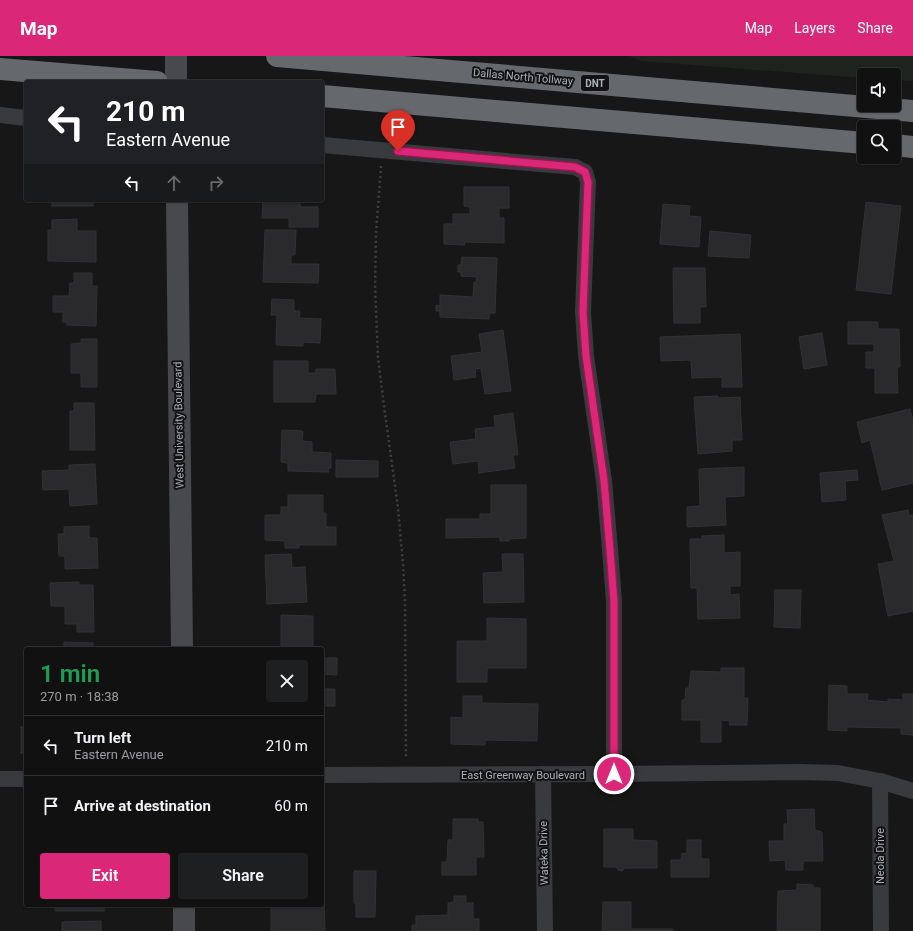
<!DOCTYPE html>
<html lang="en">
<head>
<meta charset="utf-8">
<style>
	:root { --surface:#111112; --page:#1e1f20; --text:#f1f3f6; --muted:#9c9d9f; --line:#303132; --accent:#db2777 }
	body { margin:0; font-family:Roboto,sans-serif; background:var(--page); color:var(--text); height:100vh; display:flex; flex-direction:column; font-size:15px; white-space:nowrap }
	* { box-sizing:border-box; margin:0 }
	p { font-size:13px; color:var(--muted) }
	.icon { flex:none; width:22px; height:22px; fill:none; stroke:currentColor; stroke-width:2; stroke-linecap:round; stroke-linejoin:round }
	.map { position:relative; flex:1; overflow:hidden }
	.details { position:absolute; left:24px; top:591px; width:300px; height:260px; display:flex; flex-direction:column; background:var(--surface); border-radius:4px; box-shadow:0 1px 3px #0004,0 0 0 1px var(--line) }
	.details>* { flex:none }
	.hud { position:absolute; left:24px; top:24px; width:300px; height:122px; border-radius:4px; box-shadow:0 1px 3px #0004,0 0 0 1px var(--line); background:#202124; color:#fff; overflow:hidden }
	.tools { position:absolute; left:857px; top:12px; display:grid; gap:8px }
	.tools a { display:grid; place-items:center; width:44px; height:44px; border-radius:4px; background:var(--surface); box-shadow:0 1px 3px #0004,0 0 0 1px var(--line); font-size:20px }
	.pin { position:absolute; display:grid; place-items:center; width:34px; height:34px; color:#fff; margin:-41px -17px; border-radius:50% 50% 50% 0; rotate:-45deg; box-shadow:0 0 4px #0007 }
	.pin .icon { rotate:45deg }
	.me { position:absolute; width:44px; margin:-22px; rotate:0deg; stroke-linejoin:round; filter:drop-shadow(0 0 3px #0008) }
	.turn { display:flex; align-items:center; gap:14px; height:84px; padding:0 16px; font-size:18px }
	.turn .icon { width:52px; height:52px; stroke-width:2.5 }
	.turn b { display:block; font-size:28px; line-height:34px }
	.lanes { display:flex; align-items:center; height:38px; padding:0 16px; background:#0003; justify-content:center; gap:20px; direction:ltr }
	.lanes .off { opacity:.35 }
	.round { display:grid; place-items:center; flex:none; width:42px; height:42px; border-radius:4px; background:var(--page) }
	.summary { display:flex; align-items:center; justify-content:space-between; height:68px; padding:0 16px }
	h1 { font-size:24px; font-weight:600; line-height:30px; color:#1e9e55 }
	.primary-button { display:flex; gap:8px; margin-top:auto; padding:8px 16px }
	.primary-button a { flex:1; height:46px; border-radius:4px; background:var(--accent); color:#fff; font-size:16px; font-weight:600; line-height:46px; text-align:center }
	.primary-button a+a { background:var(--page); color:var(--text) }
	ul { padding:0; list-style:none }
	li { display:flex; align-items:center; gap:12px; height:60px; padding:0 16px; border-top:1px solid var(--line) }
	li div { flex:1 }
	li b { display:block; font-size:15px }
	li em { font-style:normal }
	header { display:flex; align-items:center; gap:24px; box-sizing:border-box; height:56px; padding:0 20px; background:var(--accent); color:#fff }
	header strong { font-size:19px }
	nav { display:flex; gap:22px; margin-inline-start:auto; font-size:14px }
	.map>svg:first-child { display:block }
	.green { fill:#1e231d }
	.building { fill:#2a2a2c; stroke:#313234 }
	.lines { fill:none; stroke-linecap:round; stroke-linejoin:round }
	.path { stroke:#3f4144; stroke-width:2.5; stroke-dasharray:2 3; stroke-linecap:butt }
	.street { stroke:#383a3d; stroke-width:16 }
	.secondary { stroke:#47494d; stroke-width:22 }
	.highway { stroke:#65696d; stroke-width:22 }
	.route-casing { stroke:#8e194d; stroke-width:10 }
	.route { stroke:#db2777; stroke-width:7 }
	.labels { text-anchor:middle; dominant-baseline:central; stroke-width:4; stroke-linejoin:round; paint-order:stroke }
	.shield { fill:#121213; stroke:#7d8186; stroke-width:1 }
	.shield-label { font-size:10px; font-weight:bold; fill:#abb1b7 }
	.street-label { font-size:11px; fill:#abb1b7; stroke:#121213 }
</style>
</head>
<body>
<header>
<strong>Map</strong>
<nav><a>Map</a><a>Layers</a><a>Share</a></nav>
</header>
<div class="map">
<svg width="913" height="875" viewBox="0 0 913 875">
	<rect width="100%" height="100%" fill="#171718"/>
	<!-- green -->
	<path class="green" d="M629,0H913V25L894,24V19H864V22L641,5Z"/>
	<!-- building -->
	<g class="building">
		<path d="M464,131H509V152H499V162H504V187L465,186L464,189L444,188V168H453V158H470V151L464,150Z"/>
		<rect x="52" y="144" width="41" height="6"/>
		<path d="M263,144H300V151H318V171H289V162H262Z"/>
		<path d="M866,146L901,150L891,238L856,234Z"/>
		<path d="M663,148L690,150L689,160L701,161L699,191L660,188Z"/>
		<path d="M77,163V175H96V206L48,205V174H52V164Z"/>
		<path d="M265,174H296L295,199H291V208H319L318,227L263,226Z"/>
		<path d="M710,175L751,179L749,202L708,200Z"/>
		<path d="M462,201L497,202L495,257H489V263L440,261V255H436V249L440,250V239L473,241L474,226H476L477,221L461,220V216H458V209H461Z"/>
		<path d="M673,212H705L706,251H700V267H674Z"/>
		<path d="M74,217H92V230H97L96,270L67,269V266H63V256H53V240H69L70,227H74Z"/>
		<path d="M272,243L294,244V255H300L299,262L321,263L320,287L303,286V290L276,289L277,259H271Z"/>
		<path d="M848,266H878V273H899L900,311H897L898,337H875V312H866V296H874V288H848Z"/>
		<path d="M503,274L511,335L485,338L481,312L475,313L476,321L454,324L451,300L482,296L479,278Z"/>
		<path d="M822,277L827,309L804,313L799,281Z"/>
		<path d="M740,278L742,331H722V321L692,322L691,304L661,305L660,281Z"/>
		<path d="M81,283H97V331H81V317H71V288L81,287Z"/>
		<path d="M274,305H308V317H316V313H335L336,338H316L315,346H274Z"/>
		<path d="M718,340V342L740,341L742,384H732V395L698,398L694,341Z"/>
		<path d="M74,347H94L95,394H70V355H74Z"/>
		<path d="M910,353L913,365V427L882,434L870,384L862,387L857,366Z"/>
		<path d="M513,357L518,399H513L515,412L479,417L478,405L453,408L450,386L476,383L475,373L495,371L494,360Z"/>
		<path d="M282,374L303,375L302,385L312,386V396L331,397V412H328L329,416L288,415V407L281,406Z"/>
		<path d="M336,404L378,405V421H336Z"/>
		<path d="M95,408L97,448L70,450L69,433L43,434L42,415L69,414V409Z"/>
		<path d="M744,411V440L725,441L726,469L687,471V451L700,450L699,413Z"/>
		<path d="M857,414L858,424L845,425L846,444L822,446L820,417Z"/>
		<path d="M491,429H526V482L509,483V485H500V481L446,482V463H480V458H491Z"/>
		<path d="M288,439H323V457H326V471H336V489H299V492H285V485L265,484V459H281V451H288Z"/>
		<path d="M908,454L909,460L913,459V555L888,560L878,508L894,505L882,459Z"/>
		<path d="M89,470V482H97L98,512L65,513V500H59L58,478H64V471Z"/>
		<path d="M724,479V497L740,496V530H730V539L739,538L740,562L698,563L697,532H691L690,483H702V480Z"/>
		<path d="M291,498L292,512L305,511L307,546L267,548L265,499Z"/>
		<path d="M502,498H523L524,546L484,547L483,517L503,516Z"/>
		<path d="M79,526V529H93L94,576H77V568H65V550H51L50,527Z"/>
		<path d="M775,534H801L800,572L774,571Z"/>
		<path d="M281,559L313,560V593H281Z"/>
		<path d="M487,562L526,563V612H487V626H457V585H487Z"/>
		<path d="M64,586L93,587V593H64Z"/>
		<path d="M322,602H337V619L322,618Z"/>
		<path d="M721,612H744V642H748L747,669H729L730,665L721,664V686H701V664H682V644H685L686,632H689L691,615L721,616Z"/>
		<path d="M829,629L847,630V638H868L867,644L888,646V643L903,644V638H913V679L901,678V672L847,671V675L828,674Z"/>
		<path d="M322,633H335V650H323V679H322Z"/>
		<path d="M463,640H482V647L538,648L537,685L485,684V689L451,688V661L463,662Z"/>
		<rect x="21" y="671" width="5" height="26"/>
		<path d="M814,753L815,774L822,776L823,805H803V814H786L785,804L770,805L769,785H784V768H788L787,754Z"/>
		<path d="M453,763H478V766H483L484,801H476V819H442V806H447L448,784H453Z"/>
		<path d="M604,773H633V784L657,785V812H625L622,815L618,814L616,811H604Z"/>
		<path d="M687,784H701V803H709V821H671V804H681L682,797L687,798Z"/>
		<path d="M354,815H376L375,861H356V847H354Z"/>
		<path d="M797,828L813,829V832H820V875H777L778,835L797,834Z"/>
		<path d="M454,840H466V847H473V863H479V875H412V869H416V860L448,859V847L454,846Z"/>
		<path d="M322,844H324L325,874L271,875V849H322Z"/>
		<path d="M603,846H631V873H673V875H602Z"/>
		<rect x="55" y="849" width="49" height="6"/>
		<path d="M101,865V875H62V866Z"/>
	</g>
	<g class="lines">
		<!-- path -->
		<path class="path" d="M381,110L376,177L375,231L378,301L384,350L398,452L403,508L405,546L406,702"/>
		<!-- street -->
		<g class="street">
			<path d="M0,59L26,62"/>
			<path d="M322,89L575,111L585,116L588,126L583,256L586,300L604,425L610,493L614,546V718"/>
			<path d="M543,718L545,875"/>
			<path d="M322,719L614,718L800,716L838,717L880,725L913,735"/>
			<path d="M0,723H26"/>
			<path d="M880,725L881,875"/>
		</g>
		<!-- secondary -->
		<g class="secondary">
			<path d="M176,26V0"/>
			<path d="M177,144L182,593"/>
			<path d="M184,849V875"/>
		</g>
		<!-- highway -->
		<g class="highway">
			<path d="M277,0L913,55"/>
			<path d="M0,13L157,26"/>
			<path d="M322,40L864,87"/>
			<path d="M894,89L913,91"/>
		</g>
	</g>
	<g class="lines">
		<defs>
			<path id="route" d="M398,95L575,111L585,116L588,126L583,256L586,300L604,425L610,494L614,546V718"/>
		</defs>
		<!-- route casing -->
		<use href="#route" class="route-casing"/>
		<!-- route -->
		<use href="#route" class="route"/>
	</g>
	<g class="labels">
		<!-- shield labels -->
		<rect class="shield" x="581" y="19" width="28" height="16" rx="3"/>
		<g class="shield-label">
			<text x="595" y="27">DNT</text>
		</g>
		<!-- street labels -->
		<g class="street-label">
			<text transform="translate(523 21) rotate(5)">Dallas North Tollway</text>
			<text transform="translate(179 369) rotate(-91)">West University Boulevard</text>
			<text x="523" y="719">East Greenway Boulevard</text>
			<text transform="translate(544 797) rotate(-91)">Wateka Drive</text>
			<text transform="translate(880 800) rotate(-90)">Neola Drive</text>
		</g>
	</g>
</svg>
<div class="tools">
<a><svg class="icon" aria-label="sound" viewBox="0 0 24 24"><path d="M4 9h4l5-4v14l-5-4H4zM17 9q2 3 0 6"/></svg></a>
<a><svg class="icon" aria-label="search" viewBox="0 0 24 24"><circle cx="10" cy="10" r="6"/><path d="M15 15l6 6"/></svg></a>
</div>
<div class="pin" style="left:398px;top:95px;background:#d93025"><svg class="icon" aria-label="arrive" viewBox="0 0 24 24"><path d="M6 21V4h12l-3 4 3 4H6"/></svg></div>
<svg class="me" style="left:614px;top:718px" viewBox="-20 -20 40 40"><circle r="17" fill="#db2777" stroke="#fff" stroke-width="3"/><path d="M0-11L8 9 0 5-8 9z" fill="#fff"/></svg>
<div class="hud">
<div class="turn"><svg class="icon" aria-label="left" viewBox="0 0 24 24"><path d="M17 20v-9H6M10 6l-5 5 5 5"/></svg><div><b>210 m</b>Eastern Avenue</div></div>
<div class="lanes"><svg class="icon" aria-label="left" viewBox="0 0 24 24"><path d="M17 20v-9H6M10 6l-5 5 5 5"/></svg><svg class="icon off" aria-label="ahead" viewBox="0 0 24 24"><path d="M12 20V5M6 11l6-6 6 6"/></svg><svg class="icon off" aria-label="right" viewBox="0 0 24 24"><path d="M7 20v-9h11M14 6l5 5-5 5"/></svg></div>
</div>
<section class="details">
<div class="summary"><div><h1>1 min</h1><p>270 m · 18:38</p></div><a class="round"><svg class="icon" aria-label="close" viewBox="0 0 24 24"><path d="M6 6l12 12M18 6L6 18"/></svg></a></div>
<ul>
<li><svg class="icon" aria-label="left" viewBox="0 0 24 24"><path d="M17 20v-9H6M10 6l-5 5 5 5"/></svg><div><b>Turn left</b><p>Eastern Avenue</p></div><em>210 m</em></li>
<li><svg class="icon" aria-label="arrive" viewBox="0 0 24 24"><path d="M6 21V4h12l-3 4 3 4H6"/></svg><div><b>Arrive at destination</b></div><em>60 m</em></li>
</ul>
<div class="primary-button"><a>Exit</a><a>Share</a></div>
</section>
</div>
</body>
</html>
